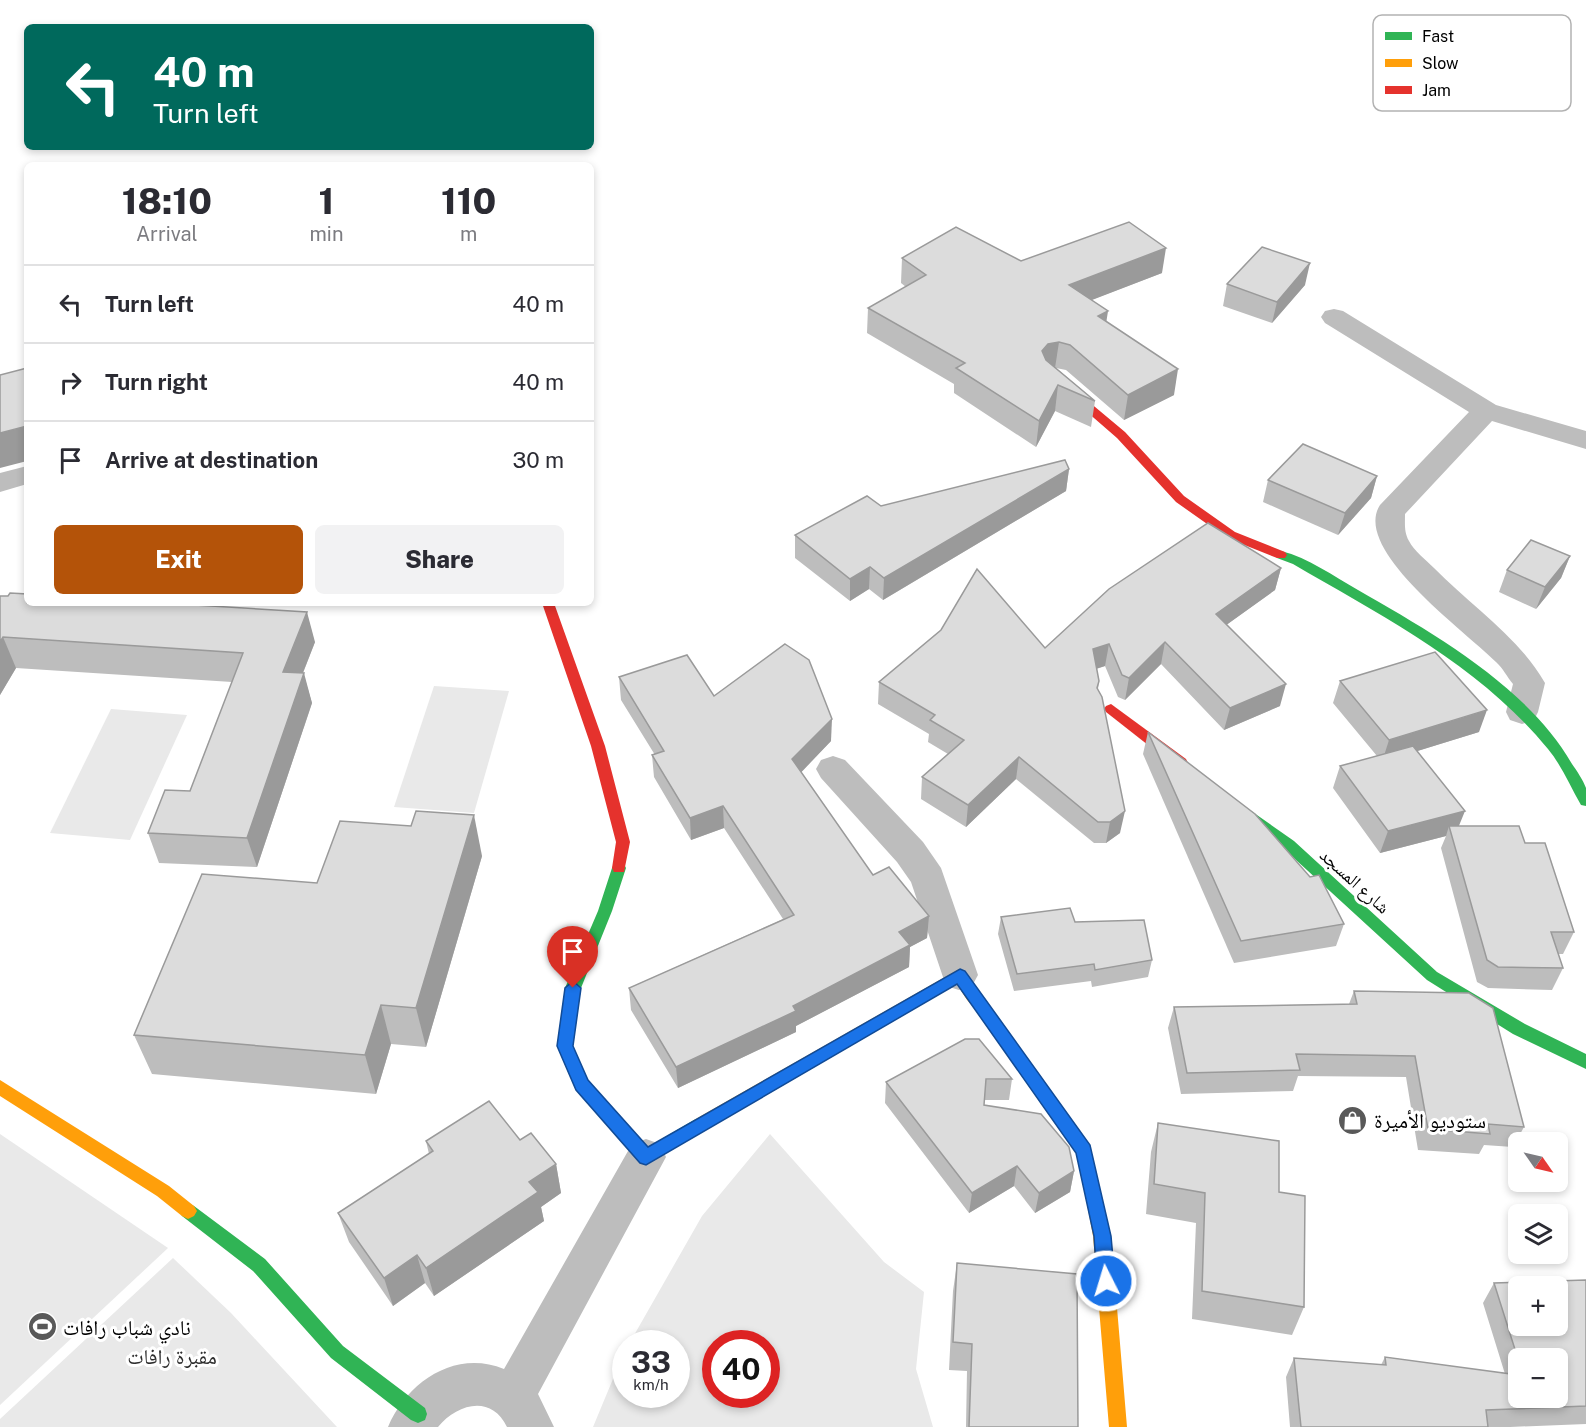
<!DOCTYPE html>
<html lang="en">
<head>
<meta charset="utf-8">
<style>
	:root { --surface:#fff; --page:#f2f2f3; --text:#2b2b33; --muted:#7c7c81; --line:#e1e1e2; --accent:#b45309 }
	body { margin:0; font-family:"Public Sans","Noto Naskh Arabic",sans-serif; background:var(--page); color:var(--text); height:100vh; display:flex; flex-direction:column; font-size:22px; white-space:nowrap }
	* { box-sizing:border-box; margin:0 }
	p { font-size:20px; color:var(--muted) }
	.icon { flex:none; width:33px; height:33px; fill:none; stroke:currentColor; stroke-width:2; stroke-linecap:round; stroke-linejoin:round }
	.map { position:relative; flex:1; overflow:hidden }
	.drawer { position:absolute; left:24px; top:162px; width:570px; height:444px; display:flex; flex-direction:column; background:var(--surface); border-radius:9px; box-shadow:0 3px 9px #0003 }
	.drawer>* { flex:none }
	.banner { position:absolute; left:24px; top:24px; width:570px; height:126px; border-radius:9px; box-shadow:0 3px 9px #0003; background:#00695c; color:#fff; overflow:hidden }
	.needle { width:39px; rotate:124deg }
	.controls { position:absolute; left:1508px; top:1132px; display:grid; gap:12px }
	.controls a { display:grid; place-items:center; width:60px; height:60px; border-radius:9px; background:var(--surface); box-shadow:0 3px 9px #0003; font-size:30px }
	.speed { position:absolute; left:612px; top:1330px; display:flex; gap:12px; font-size:30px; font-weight:700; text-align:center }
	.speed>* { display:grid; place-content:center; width:78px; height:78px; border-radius:50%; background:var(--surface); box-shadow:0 3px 9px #0003; line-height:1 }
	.speed small { font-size:15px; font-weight:400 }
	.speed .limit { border:9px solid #d22; background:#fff; color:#111 }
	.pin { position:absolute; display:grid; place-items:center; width:51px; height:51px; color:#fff; margin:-62px -26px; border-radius:50% 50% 50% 0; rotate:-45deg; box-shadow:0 0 6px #0007 }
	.pin .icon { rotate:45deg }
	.me { position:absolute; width:66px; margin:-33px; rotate:355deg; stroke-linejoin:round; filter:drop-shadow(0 0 4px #0008) }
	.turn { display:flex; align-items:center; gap:21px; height:126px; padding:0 30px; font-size:27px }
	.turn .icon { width:78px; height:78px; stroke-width:2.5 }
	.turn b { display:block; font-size:42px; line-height:51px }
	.eta { display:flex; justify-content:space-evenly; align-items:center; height:102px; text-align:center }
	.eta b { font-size:36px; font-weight:800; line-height:42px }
	.action { display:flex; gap:12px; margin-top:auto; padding:12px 30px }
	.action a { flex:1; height:69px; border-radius:9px; background:var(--accent); color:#fff; font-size:24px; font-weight:800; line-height:69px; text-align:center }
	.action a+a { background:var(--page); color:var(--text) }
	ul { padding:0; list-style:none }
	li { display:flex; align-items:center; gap:18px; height:78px; padding:0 30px; border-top:2px solid var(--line) }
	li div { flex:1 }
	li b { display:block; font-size:22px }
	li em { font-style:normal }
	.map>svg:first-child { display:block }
	.green { fill:#e9e9e9; fill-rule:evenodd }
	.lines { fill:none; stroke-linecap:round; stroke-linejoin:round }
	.street { fill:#bdbdbd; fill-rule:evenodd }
	.fast { fill:#30b455; fill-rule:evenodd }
	.slow { fill:#ff9f0a; fill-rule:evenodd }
	.jam { fill:#e5322d; fill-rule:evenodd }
	.wall { fill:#bdbdbd; fill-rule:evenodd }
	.shaded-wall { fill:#9a9a9a }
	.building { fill:#dcdcdc; stroke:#9a9a9a; stroke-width:1.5; fill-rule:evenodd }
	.route { fill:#1a73e8; stroke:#114b97; stroke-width:1.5 }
	.labels { text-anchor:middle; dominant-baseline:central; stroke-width:6; stroke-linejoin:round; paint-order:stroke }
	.street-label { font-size:18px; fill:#000; stroke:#fff }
	.near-poi-label { font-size:21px; fill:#000; stroke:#fff; text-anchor:start }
	.near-park-label { font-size:21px; fill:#2e2e2e; stroke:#fff }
	.key { fill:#fff; stroke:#b2b2b2; stroke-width:1.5 }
	.key-label { font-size:16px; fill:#000 }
</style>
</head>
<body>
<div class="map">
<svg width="1586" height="1427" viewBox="0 0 1586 1427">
	<rect width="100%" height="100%" fill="#fff"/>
	<!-- green -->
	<g class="green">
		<path d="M434,686L509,691L474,813L394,807Z"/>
		<path d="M111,709L187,715L130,840L50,833Z"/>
		<path d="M0,1134L168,1248L0,1405Z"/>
		<path d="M770,1134L884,1262L924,1292L916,1369L933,1427H593L625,1350L626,1395H676V1344H629L702,1216ZM716,1344H766V1395H716Z"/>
		<path d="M173,1258L231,1313L337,1427H0V1419Z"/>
	</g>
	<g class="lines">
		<!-- street -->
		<g class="street">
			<path d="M1334,309L1343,311L1496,405L1586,431V449L1492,421L1405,514C1405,524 1404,532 1409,541C1414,551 1426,560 1434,568C1471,606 1518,636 1545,683L1538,712L1534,720L1522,724L1510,720L1506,712L1513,684C1507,677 1503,668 1496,662C1468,633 1351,550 1380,505L1469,412L1325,323L1321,317L1325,311Z"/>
			<path d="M27,466V484L0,492V473Z"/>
			<path d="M833,756L845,760L923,842L941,868L978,975L972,986L959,990L946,986L911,882L897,862L821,778L816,769L821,760Z"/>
			<path d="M646,1139L660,1144L666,1157L538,1394L554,1427H507C491,1394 457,1404 438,1427H388C407,1382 455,1349 504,1369L632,1144Z"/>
		</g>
		<!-- fast -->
		<g class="fast">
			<path d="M1281,551C1309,558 1333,576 1358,590C1433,633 1528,687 1572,764C1577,771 1583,780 1586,788C1586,793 1586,801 1586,806L1581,805C1570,786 1562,766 1548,749C1480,666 1384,617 1293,564L1277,558L1275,555Z"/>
			<path d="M1234,799L1294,841L1437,972L1525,1024L1586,1054V1069L1513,1034L1427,980L1284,849L1229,808L1227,804L1229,800Z"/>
			<path d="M619,862L624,864L626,868L612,911L581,988L573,1046L588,1081L648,1147L694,1120L700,1118L706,1120L708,1125L706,1130L646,1164L640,1162L576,1090L557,1046L565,988L598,911L612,868L614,864Z"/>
			<path d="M979,997L984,998L1090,1146L1103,1204L1101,1209L1095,1212L1089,1209L1076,1153L974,1008L971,1003L974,998Z"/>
			<path d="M188,1203L194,1206L265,1259L343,1346L425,1408L427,1414L425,1420L418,1423L411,1420L331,1358L253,1271L182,1216L179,1211L182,1206Z"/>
		</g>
		<!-- slow -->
		<g class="slow">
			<path d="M959,969L964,971L984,998L987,1003L984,1008C971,1012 964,994 957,984L706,1130L700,1132L694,1130L692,1125L694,1120Z"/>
			<path d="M0,1080L169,1186L194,1206L197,1211L194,1216L188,1219L182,1216L157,1196L0,1096Z"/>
			<path d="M1095,1196L1101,1199L1111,1236L1127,1427H1109L1093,1236L1087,1204L1089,1199Z"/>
		</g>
		<!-- jam -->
		<g class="jam">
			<path d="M1060,380L1064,381L1125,432L1184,496L1235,532L1285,552L1287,555L1285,558H1277L1227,538L1176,502L1117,438L1056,385L1054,383Z"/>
			<path d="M542,603H554L605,746L630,842L624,872H614L612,868L616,842L591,746Z"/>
			<path d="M1111,704L1186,759L1188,763L1186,767H1176L1106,712L1104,709L1106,706Z"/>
		</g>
	</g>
	<!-- wall -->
	<g class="wall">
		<path d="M902,258L1021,261L1162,273L1091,300L1106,322L1174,395L1124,420L1066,370L1056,368L1095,401L1091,427L1055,411L1036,447L954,393V384L867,333L868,308L906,287L901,283Z"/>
		<path d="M1227,284L1305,285L1272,323L1223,306Z"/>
		<path d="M1069,469L1066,491L883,600L869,589L850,601L795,558V535L881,506Z"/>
		<path d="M1377,476L1371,498L1338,535L1263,502L1268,480Z"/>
		<path d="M1570,556L1561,578L1536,609L1499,592L1507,570Z"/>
		<path d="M1281,568L1275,590L1226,625L1280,706L1224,730L1161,664L1125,700L1118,697L1105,666L1096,669L1099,681L1098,689L1120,833L1106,843H1094L1016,779L966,827L921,799L922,777L948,754L928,742L929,734L878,704L879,682L1045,648Z"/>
		<path d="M0,596L315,642L303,673L312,703L257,867L159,863L148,833L190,791L232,682L16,668L0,695Z"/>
		<path d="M619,677L714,696L831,741L801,772L873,875L929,916L927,938L910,947L909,967L796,1026V1032L678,1088L631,1010L629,988L783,919L724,828L691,840L654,777L652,755H655L621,700Z"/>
		<path d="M1340,681L1479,732L1417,751L1458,826L1525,843L1574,932L1563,954H1558L1563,968L1552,990L1488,988L1477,982L1441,848L1446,836L1380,853L1333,788L1340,766L1377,756L1333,703Z"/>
		<path d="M1148,732L1344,924L1336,946L1234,963L1143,754Z"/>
		<path d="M482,856L426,1047L391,1044L376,1094L152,1074L134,1035L317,883Z"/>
		<path d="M1001,917L1075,922L1152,960L1148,977L1092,987L1091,981L1014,991L998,934Z"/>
		<path d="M1354,991L1524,1127L1513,1147L1484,1145L1479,1154L1418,1150L1406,1077L1298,1076L1293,1091L1181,1094L1168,1028L1174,1007L1349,1004Z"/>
		<path d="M1012,1079L1009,1100H984V1105L1074,1171L1070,1192L1035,1213L1014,1186L969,1213L885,1103L886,1082Z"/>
		<path d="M1158,1123L1304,1307L1292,1335L1192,1319L1196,1223L1146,1214L1151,1152Z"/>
		<path d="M520,1140L556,1164L561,1193L541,1207L544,1221L434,1296L425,1283L393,1306L349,1242L338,1213L429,1154L426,1141Z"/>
		<path d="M957,1263L1078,1427H966L967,1371L949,1370L953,1291Z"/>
		<path d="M1586,1280V1424L1510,1427H1290L1286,1377L1294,1358L1381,1365L1385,1357L1505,1374L1483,1303L1494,1283ZM1518,1359L1557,1398H1518Z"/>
	</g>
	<!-- shaded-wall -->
	<g class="shaded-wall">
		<path d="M1166,248L1162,273L1066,310L1069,285Z"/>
		<path d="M1310,263L1305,285L1272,323L1277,302Z"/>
		<path d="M1108,311L1104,337L1098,316Z"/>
		<path d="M1059,342L1055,368L1045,370L1042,351L1048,344Z"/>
		<path d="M1178,369L1174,395L1124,420L1128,395Z"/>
		<path d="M1058,385L1055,411L1036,447L1039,421Z"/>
		<path d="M27,426V461L0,468V433Z"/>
		<path d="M1069,469L1066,491L883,600L884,578Z"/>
		<path d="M1377,476L1371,498L1338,535L1345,513Z"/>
		<path d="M1570,556L1561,578L1536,609L1545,587Z"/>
		<path d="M870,567L869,589L850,601V579Z"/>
		<path d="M1281,568L1275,590L1211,636L1216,614Z"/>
		<path d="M307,612L315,642L291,703L283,672Z"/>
		<path d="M3,637L16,668L0,695V642Z"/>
		<path d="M1165,642L1161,664L1125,700L1129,678Z"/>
		<path d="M1109,644L1105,666L1089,671L1093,649Z"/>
		<path d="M304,673L312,703L257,867L247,838Z"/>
		<path d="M1286,684L1280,706L1224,730L1230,708Z"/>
		<path d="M1487,710L1479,732L1382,762L1389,740Z"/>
		<path d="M832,719L831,741L792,782V759Z"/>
		<path d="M1019,757L1016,779L966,827L968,805Z"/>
		<path d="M723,806L724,828L691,840L690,818Z"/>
		<path d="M1125,811L1120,833L1106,843L1110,822Z"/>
		<path d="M1465,811L1456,833L1449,826L1446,836L1380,853L1388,831Z"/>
		<path d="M474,815L482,856L426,1047L416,1008Z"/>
		<path d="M929,916L927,938L910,947L909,967L796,1026V1032L678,1088L676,1067L793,1006L899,932Z"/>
		<path d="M381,1005L391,1044L376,1094L365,1055Z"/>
		<path d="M556,1164L561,1193L541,1207L544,1221L434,1296L426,1268L529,1182Z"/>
		<path d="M1017,1166L1014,1186L969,1213L972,1193Z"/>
		<path d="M1074,1171L1070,1192L1035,1213L1039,1193Z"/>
		<path d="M417,1255L425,1283L393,1306L384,1278Z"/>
	</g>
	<!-- building -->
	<g class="building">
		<path d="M1129,222L1166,248L1069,285L1108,311L1098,316L1178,369L1128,395L1070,345L1059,342L1048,344L1042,351L1046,360L1095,401L1058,385L1039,421L956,368L965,363L868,308L926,275L902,258L956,227L1021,261Z"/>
		<path d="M1262,247L1310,263L1277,302L1227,284Z"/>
		<path d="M27,368V426L0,433V375Z"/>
		<path d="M1303,444L1377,476L1345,513L1268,480Z"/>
		<path d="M1065,460L1069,469L884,578L870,567L850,579L795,535L867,496L881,506Z"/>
		<path d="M1208,523L1281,568L1216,614L1286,684L1230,708L1165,642L1129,678L1122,675L1109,644L1093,649L1099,681L1097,688L1102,697L1125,811L1110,822H1098L1019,757L968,805L922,777L964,740L930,720L935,715L879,682L941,630L977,569L1045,648L1109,589Z"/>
		<path d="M1531,540L1570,556L1545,587L1507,570Z"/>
		<path d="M10,593L27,594V603H162L307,612L283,672L304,673L247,838L148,833L165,790L190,791L243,653L3,637L0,642V596H8Z"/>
		<path d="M785,644L809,660L832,719L792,759L873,875L889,867L929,916L899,932L910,945L793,1006L796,1011L676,1067L629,988L794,915L723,806L690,818L652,755L664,751L619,677L687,655L714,696Z"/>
		<path d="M1435,652L1487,710L1389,740L1340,681Z"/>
		<path d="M1148,732L1255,814L1310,877L1319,875L1344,924L1241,941Z"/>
		<path d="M1413,746L1465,811L1388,831L1340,766Z"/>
		<path d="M416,811L474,815L416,1008L381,1005L365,1055L134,1035L202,874L317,883L340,821L411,826Z"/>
		<path d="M1449,826H1519L1525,843H1545L1574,932H1551L1563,968L1498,967L1487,960Z"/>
		<path d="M1070,908L1075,922L1144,920L1152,960L1095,970L1094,964L1017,974L1001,917Z"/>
		<path d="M1354,991L1469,993L1493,1008L1524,1127L1488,1124L1490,1134L1428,1129L1415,1056L1296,1054L1300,1070L1187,1073L1174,1007L1357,1004Z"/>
		<path d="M965,1039H979L1012,1079H986L984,1105L1041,1114L1069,1147L1074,1171L1039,1193L1017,1166L972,1193L886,1082Z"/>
		<path d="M489,1101L520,1140L531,1133L556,1164L529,1182L538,1192L426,1268L417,1255L384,1278L338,1213L433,1151L426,1141Z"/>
		<path d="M1158,1123L1279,1141V1192L1305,1196L1304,1307L1202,1291L1205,1193L1154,1184Z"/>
		<path d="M957,1263L1077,1274L1078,1427H969L972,1344L953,1342Z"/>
		<path d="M1586,1280V1406L1486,1410L1488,1427H1301L1294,1358L1386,1365L1385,1357L1518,1375V1398H1557V1359H1518L1494,1283ZM1518,1287H1557V1326H1518Z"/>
	</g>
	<!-- route -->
	<path class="route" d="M960,969L965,971L1090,1145L1111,1236L1115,1281L1112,1287L1106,1289L1100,1287L1097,1281L1094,1236L1076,1153L957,984L646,1165L640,1163L576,1090L557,1046L565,988L573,981L581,988L573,1046L588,1080L648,1147Z"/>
	<!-- icons -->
	<defs>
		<symbol id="shop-disc" viewBox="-11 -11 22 22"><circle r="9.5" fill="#595959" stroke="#fff"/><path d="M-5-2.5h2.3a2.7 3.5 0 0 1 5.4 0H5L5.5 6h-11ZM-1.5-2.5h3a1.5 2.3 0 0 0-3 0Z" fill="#fff"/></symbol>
		<symbol id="stadium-disc" viewBox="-11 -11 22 22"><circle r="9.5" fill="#595959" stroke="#fff"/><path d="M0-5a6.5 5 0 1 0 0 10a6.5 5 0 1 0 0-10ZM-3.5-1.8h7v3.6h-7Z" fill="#fff"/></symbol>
	</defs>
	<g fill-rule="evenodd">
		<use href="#shop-disc" x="1336" y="1104" width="33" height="33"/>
		<use href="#stadium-disc" x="26" y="1310" width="33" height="33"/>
	</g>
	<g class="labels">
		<!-- street labels -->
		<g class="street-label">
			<text transform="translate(1355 881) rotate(42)">شارع المسجد</text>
		</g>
		<!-- near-poi labels -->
		<g class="near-poi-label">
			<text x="1374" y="1120">ستوديو الأميرة</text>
			<text x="63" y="1327">نادي شباب رافات</text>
		</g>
		<!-- near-park labels -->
		<g class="near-park-label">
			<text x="172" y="1356">مقبرة رافات</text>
		</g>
	</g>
	<!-- legend -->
	<rect x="1373" y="15" width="198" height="96" rx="9" class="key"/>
	<rect x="1385" y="32" width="27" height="8" fill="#30b455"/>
	<rect x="1385" y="59" width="27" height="8" fill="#ff9f0a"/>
	<rect x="1385" y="86" width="27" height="8" fill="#e5322d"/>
	<g class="key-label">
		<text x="1422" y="42">Fast</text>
		<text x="1422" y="69">Slow</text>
		<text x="1422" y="96">Jam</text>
	</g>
</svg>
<div class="controls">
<a><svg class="needle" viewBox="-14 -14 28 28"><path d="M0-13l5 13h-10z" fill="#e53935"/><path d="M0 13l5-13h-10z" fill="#7c7c81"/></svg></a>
<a><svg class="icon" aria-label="layers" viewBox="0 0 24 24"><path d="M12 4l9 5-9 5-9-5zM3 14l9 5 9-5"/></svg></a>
<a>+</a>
<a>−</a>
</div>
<div class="speed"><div>33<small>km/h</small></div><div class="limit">40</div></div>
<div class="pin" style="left:573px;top:988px;background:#d93025"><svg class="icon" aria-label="arrive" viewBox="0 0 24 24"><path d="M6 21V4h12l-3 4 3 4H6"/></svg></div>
<svg class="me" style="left:1106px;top:1281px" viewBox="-20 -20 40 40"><circle r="17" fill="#1a73e8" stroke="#fff" stroke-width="3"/><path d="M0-11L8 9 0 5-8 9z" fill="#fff"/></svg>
<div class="banner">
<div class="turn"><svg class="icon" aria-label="left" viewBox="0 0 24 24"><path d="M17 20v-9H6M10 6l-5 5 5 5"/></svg><div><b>40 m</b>Turn left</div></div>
</div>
<section class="drawer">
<div class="eta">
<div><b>18:10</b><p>Arrival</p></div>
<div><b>1</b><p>min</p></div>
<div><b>110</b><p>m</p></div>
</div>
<ul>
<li><svg class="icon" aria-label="left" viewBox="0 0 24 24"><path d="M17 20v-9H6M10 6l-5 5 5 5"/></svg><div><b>Turn left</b></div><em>40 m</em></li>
<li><svg class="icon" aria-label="right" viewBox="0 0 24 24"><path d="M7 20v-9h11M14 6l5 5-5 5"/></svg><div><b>Turn right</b></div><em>40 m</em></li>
<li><svg class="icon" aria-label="arrive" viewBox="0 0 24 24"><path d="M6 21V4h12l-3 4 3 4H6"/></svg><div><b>Arrive at destination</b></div><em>30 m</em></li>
</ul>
<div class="action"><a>Exit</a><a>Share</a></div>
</section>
</div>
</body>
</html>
